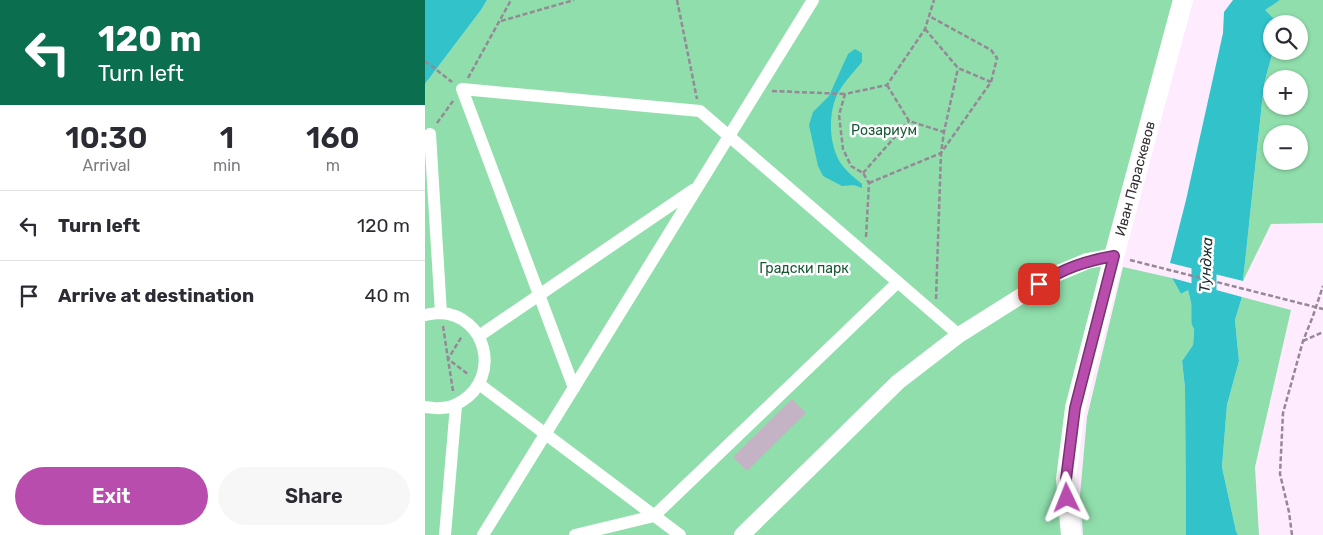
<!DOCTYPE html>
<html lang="en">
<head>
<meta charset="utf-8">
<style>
	:root { --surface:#fff; --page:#f7f7f7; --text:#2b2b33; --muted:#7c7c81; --line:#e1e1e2; --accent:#b84dae }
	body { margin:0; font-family:Rubik,sans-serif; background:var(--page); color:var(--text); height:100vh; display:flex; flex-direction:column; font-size:19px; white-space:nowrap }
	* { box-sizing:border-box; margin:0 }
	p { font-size:16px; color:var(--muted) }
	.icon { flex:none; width:28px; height:28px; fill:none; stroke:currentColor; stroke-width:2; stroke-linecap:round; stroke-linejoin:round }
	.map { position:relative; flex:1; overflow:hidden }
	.details { display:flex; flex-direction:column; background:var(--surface); width:425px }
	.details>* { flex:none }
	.banner { background:#0b6e4f; color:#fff; overflow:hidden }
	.fabs { position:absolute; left:838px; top:15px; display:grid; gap:10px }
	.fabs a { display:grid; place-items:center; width:45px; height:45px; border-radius:50%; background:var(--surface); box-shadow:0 1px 4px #0004; font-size:25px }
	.pin { position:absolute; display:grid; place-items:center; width:42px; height:42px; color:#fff; margin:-21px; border-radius:10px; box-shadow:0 2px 8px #0006 }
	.me { position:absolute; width:55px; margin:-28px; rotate:358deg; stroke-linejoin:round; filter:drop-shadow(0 0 4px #0008) }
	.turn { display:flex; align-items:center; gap:18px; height:105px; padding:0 15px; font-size:22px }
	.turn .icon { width:65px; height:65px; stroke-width:2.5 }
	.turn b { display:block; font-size:35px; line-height:42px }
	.eta { display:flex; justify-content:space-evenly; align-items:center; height:85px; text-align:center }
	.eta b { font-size:30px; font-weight:600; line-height:35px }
	.button { display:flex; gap:10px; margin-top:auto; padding:10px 15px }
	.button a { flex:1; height:58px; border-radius:30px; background:var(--accent); color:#fff; font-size:20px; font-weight:600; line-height:58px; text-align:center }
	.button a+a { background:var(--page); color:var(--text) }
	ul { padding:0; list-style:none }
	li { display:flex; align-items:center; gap:15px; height:70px; padding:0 15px; border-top:1px solid var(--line) }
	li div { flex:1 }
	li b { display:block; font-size:19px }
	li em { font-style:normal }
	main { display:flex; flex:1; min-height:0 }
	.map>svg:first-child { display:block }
	.green { fill:#90deac; fill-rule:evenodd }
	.water { fill:#31c3c9 }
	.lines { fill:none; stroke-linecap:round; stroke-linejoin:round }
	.river { stroke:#31c3c9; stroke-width:25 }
	.building { fill:#c4b3c4 }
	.path { stroke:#958995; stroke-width:2.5; stroke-dasharray:5 2.5; stroke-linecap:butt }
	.pedestrian { stroke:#fff; stroke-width:12 }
	.minor { stroke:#fff; stroke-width:16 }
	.tertiary { stroke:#fff; stroke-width:20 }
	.route-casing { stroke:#783271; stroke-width:12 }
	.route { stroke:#b84dae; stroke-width:9 }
	.labels { text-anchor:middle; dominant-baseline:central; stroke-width:5; stroke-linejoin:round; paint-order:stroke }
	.park-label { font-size:14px; fill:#195a36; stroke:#fff }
	.street-label { font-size:14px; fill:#342e34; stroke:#fff }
	.water-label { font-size:15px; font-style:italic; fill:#182f30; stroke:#fff }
</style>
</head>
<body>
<main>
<section class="details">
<div class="banner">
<div class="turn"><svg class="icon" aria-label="left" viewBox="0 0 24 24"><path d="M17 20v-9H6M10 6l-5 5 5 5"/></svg><div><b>120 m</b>Turn left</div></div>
</div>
<div class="eta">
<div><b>10:30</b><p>Arrival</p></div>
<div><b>1</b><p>min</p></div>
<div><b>160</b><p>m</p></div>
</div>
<ul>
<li><svg class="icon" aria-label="left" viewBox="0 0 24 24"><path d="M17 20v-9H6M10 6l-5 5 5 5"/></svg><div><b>Turn left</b></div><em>120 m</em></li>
<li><svg class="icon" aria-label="arrive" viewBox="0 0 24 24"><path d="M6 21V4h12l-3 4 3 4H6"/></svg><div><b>Arrive at destination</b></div><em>40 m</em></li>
</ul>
<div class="button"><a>Exit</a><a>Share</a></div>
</section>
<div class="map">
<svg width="898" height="535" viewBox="0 0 898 535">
	<rect width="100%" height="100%" fill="#feecfe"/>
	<!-- green -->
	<g class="green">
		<path d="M62,0H758L650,408L646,535H0V84L56,10Z"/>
		<path d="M855,0H898V223L846,224L818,281L839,84L848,51H874V24H854L839,10ZM846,79H874V106H846ZM846,134H874V161H846Z"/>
		<path d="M698,267L747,278L756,294L763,290L770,319L768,345L757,361L760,388L761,535H658L655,495L662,417Z"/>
		<path d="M817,297L866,310L830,467L834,535H813L811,531L797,467L802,405L814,361L810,320Z"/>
	</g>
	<!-- water -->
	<g class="water">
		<path d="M0,0H62L56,10L0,84Z"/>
		<path d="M808,0H855L840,10L854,24H846V51H848L839,84L818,281L745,263L761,200L798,33L799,12Z"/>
		<path d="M430,49L437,53V62C428,73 414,87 410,100C403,120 405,148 417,165C422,172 430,178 437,184V188L429,185L417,186L398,176L393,166L384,125L388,112L404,96L423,54Z"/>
		<path d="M747,278L817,297L810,320L814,361L802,405L797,467L811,531L813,535H761L760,388L757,361L768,345L770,319L763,290L756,294Z"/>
	</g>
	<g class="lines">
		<!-- river -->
		<path class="river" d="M779,321V255L782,239"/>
	</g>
	<!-- building -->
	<path class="building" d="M367,399L381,413L322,471L308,457Z"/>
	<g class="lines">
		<!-- path -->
		<g class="path">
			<path d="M252,0L272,99"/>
			<path d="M76,21L149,0"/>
			<path d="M500,29L533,68L566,82"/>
			<path d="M0,61L27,82"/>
			<path d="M43,78L86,0"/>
			<path d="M462,85L484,121L519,132"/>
			<path d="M347,91L420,94"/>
			<path d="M12,123L28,101"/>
			<path d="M438,173L484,121"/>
			<path d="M444,183L516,153L566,82L572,58L566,50L504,16"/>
			<path d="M441,237L444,183L438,173L426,166L418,149L414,115L420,94L462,85L500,29L509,0"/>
			<path d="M705,260L898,309"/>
			<path d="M511,299L516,153L519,132L533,68"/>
			<path d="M18,326L23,359L44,375"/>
			<path d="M878,341L898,332"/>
			<path d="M28,391L23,359L37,336"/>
			<path d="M867,535L864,512L855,474L858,413L878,341L888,316L898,286"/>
		</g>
		<!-- pedestrian -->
		<g class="pedestrian">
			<path d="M5,134L16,313"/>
			<path d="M0,315C5,314 11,313 15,313C62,315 76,377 37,401C31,405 23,408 16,408C11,409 5,407 0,407"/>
			<path d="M54,336L268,190"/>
			<path d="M54,384L255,535"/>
			<path d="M149,388L37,89L275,111L534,335"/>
			<path d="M20,535L31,405"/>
			<path d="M58,535L388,0"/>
			<path d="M150,535L229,516L472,283"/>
		</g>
		<!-- minor -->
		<path class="minor" d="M317,535L473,382L534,335L631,274L662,261L689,256"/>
		<!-- tertiary -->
		<path class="tertiary" id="s1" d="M646,535L641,479L650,408L689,256L758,0"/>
	</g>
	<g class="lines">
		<defs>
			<path id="route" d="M614,284C640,268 660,261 689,256L650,408L641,479L642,498"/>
		</defs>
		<!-- route casing -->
		<use href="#route" class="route-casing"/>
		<!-- route -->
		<use href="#route" class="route"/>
	</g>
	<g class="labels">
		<!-- park labels -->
		<g class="park-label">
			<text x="459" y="130">Розариум</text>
			<text x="379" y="268">Градски парк</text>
		</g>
		<!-- street labels -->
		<g class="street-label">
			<text stroke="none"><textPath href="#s1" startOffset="365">Иван Параскевов</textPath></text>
		</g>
		<!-- water labels -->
		<g class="water-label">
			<text transform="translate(781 265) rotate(-87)">Тунджа</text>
		</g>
	</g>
</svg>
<div class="fabs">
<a><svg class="icon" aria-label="search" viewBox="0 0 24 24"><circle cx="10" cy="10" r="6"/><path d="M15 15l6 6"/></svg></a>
<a>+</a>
<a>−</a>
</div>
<div class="pin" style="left:614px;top:284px;background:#d93025"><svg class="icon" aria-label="arrive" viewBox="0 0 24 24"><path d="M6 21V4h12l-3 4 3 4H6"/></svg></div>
<svg class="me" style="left:642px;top:498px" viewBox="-20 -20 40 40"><path d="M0-17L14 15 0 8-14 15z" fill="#b84dae" stroke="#fff" stroke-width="4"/></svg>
</div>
</main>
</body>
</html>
